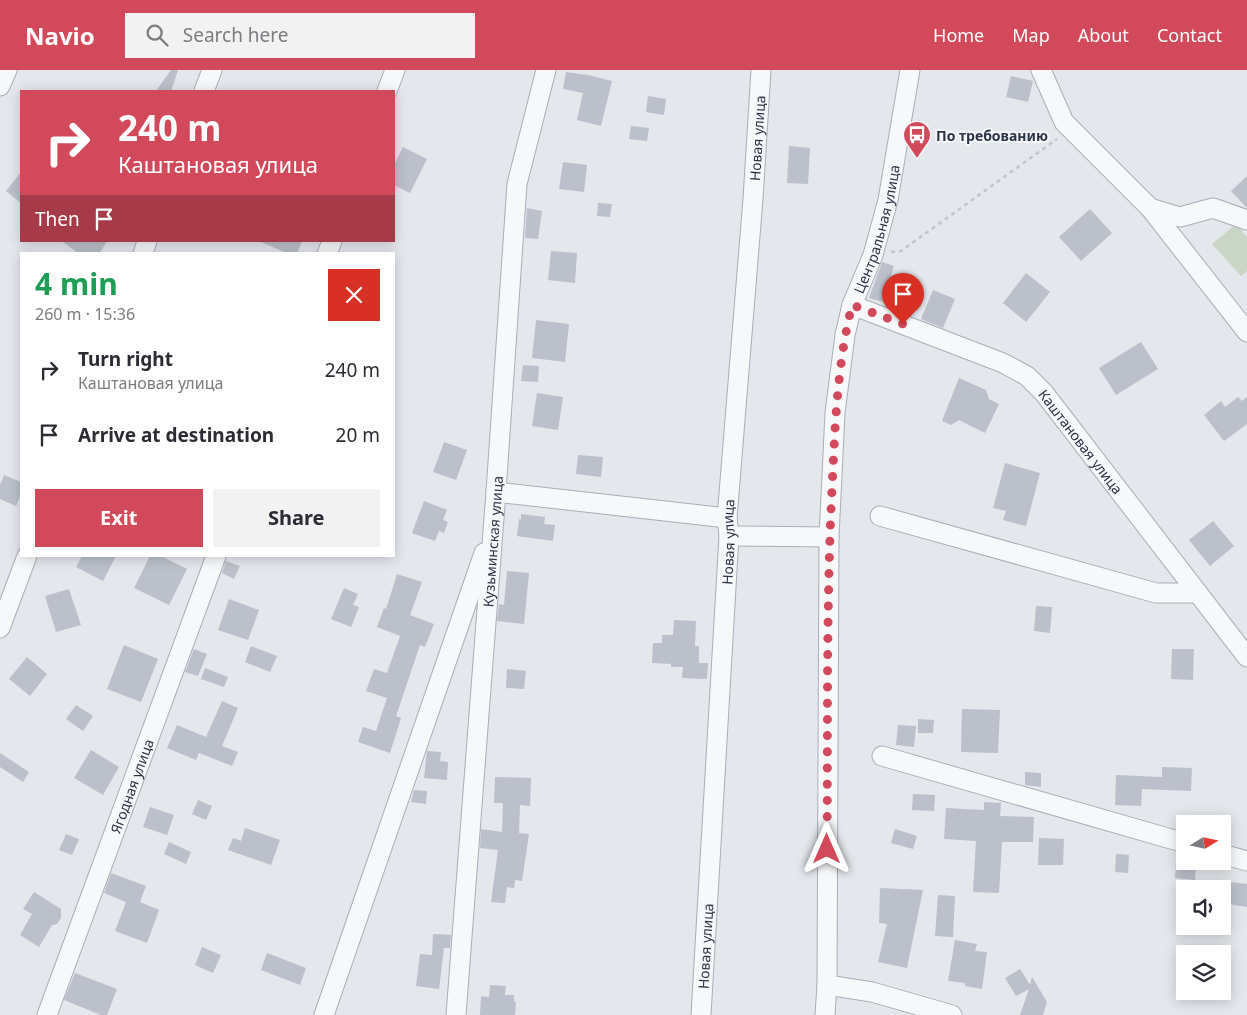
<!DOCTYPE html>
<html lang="en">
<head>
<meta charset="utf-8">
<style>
	:root { --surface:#fff; --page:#f2f2f3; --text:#2b2b33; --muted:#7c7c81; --accent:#d1495b }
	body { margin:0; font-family:"Noto Sans",sans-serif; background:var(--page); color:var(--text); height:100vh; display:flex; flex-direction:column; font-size:19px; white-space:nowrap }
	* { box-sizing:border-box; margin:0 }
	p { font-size:16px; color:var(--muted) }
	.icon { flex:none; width:28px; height:28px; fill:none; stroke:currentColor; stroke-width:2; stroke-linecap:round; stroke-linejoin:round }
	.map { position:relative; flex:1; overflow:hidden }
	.side { position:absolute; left:20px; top:182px; width:375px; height:305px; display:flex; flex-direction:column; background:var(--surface); border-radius:0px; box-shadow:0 2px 12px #0003 }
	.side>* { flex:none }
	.guide { position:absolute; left:20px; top:20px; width:375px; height:152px; border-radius:0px; box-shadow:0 2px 12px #0003; background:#d1495b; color:#fff; overflow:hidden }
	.needle { width:32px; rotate:80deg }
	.controls { position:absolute; left:1176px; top:745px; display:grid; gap:10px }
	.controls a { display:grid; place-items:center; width:55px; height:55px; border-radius:0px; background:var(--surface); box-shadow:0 2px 12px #0003; font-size:25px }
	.pin { position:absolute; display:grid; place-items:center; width:42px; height:42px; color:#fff; margin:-51px -21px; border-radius:50% 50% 50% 0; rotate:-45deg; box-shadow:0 0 5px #0007 }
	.pin .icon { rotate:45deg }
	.me { position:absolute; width:55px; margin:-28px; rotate:0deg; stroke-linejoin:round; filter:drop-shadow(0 0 4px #0008) }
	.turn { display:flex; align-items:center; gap:18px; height:105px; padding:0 15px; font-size:22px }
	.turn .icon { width:65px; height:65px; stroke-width:2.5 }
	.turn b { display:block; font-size:35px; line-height:42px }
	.then { display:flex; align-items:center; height:48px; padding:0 15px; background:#0003; gap:10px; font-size:19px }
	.round { display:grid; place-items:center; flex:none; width:52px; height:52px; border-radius:0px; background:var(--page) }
	.head { display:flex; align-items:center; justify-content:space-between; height:85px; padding:0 15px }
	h1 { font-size:30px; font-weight:700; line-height:38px; color:#1e9e55 }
	.button { display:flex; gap:10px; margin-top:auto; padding:10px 15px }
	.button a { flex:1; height:58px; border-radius:0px; background:var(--accent); color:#fff; font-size:20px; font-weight:700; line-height:58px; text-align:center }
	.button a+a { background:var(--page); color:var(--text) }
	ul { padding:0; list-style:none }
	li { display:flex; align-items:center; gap:15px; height:65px; padding:0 15px }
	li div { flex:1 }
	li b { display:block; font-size:19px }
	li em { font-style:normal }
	header { display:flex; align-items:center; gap:30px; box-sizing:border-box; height:70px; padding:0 25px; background:var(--accent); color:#fff }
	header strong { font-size:24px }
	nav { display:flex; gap:28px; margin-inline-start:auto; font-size:18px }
	.search { width:350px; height:45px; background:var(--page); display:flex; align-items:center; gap:12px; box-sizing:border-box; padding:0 18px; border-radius:0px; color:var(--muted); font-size:19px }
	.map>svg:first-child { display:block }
	.green { fill:#c9d6c5 }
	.building { fill:#bbc0ca }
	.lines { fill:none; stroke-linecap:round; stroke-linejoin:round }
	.minor-casing { stroke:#a9aeb7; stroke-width:21 }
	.path { stroke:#c2c5cb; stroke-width:2.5; stroke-dasharray:4 4; stroke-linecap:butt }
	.minor { stroke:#f7f8fa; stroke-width:19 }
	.route { stroke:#d1495b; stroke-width:9; stroke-dasharray:0 16.2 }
	.labels { text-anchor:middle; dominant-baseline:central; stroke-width:4; stroke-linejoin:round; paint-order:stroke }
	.poi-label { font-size:14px; font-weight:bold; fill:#2b3445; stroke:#f4f6f9; text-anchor:start }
	.street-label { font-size:14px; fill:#2b3445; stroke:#f4f6f9 }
</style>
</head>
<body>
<header>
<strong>Navio</strong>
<div class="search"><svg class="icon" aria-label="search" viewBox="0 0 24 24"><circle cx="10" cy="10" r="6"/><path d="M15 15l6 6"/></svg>Search here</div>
<nav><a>Home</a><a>Map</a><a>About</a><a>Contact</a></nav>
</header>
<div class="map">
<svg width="1247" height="945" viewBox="0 0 1247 945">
	<rect width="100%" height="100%" fill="#e4e7ec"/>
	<!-- green -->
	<path class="green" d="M1236,154L1247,167V201L1241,206L1212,174Z"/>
	<!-- building -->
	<g class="building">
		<path d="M171,0H178L171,21H156Z"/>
		<path d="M566,2L588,5L612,11L601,56L577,50L583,23L563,19Z"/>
		<path d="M1011,6L1033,11L1028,32L1006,27Z"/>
		<path d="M648,26L666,29L664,45L646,42Z"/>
		<path d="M631,56L649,58L647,71L629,69Z"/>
		<path d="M789,76L810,78L808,114L787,113Z"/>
		<path d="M403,77L427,89L410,123L394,115V95Z"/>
		<path d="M563,92L587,95L584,122L559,119Z"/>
		<path d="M21,102V133L6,121Z"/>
		<path d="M1247,106V138L1231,121Z"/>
		<path d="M598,133L612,134L610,147L597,146Z"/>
		<path d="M527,138L542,141L538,169L525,168Z"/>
		<path d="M1090,139L1112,163L1081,191L1059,167Z"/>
		<path d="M62,171H107L99,184H79Z"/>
		<path d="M259,171H302L297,184H289Z"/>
		<path d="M551,181L577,183L575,213L548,210Z"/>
		<path d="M882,192L894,196L883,232L869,228Z"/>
		<path d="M1026,203L1050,222L1026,252L1003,233Z"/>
		<path d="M933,220L955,229L943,258L921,249Z"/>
		<path d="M536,250L569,254L565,292L532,288Z"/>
		<path d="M1141,272L1158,299L1116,325L1099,298Z"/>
		<path d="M523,295L539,296L538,312L521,311Z"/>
		<path d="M959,308L986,320L989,329L999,334L985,363L959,350L951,355L942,351Z"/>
		<path d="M537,323L563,327L558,360L532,356Z"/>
		<path d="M1238,327L1242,331L1247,327V354L1224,371L1204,345L1221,331L1225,337Z"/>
		<path d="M444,372L467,380L456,410L433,402Z"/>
		<path d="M578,385L603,387L601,407L576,404Z"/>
		<path d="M1005,393L1040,403L1026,456L1003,450L1006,441L993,438Z"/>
		<path d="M4,405L21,412V424L16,436L0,429V415Z"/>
		<path d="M424,431L447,440L443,450L448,452L444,463L439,461L435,471L412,463Z"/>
		<path d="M521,444L545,447L544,454L555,455L553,471L517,466L519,449L521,450Z"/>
		<path d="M1213,451L1234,476L1210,496L1189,470Z"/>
		<path d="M82,486H116L103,511L76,497Z"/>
		<path d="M150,486H161L187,499L169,535L134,518Z"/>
		<path d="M226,491L240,496L234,509L222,503Z"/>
		<path d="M507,501L529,503L524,554L497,551L499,534L504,535Z"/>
		<path d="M397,504L422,512L410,545L434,554L425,577L420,575L396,646L401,648L390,683L358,672L363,657L376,661L387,628L366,621L374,599L387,603L400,566L377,557L384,538L386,539Z"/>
		<path d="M344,518L358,524L353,535L359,537L351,557L331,549Z"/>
		<path d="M69,519L81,555L56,562L45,526Z"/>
		<path d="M229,529L259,540L248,570L218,560Z"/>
		<path d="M1036,536L1052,537L1050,563L1034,561Z"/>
		<path d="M674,550L696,551L695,576H699V593H708L707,609L682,608L683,597H671V594L652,593L653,573H662V565H673Z"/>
		<path d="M124,575L158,589L141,632L107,619Z"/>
		<path d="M251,576L277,586L270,602L245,592Z"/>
		<path d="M194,579L207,584L198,606L185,602Z"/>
		<path d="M1172,579H1194L1193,610L1171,609Z"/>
		<path d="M27,587L47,604L30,626L9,609Z"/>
		<path d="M205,598L228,607L224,617L201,609Z"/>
		<path d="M507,599L526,601L524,619L506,618Z"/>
		<path d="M222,631L238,638L222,676L238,682L232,696L199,683L196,690L167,678L177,655L206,667Z"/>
		<path d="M76,635L93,646L83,661L66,649Z"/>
		<path d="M962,639L1000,640L998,683L961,682Z"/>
		<path d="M918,649L934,650L933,663H918Z"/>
		<path d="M898,655L916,656L914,677L896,675Z"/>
		<path d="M91,680L119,697L103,725L74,708Z"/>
		<path d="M427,681L441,682L440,691L448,692L447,710L424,708Z"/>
		<path d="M0,683L29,702L23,712L0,697Z"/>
		<path d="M1162,697L1192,698L1191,721L1142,719L1141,736L1115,735L1116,705L1162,707Z"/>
		<path d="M1025,702L1041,703V717L1025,715Z"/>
		<path d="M495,707L531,708L530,736L520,735L519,763L529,764L522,811L515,810L514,818L507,817L505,833L491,832L498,780L480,778L481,759L502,762L503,733H494Z"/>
		<path d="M414,720L427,721L426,734L411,732Z"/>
		<path d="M913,724L935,725L934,741L912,740Z"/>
		<path d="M198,730L212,736L206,750L192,744Z"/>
		<path d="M984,732L1001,733L1000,746L1034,747L1033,772H1002L999,823L973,822L976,771L944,769L946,738L984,740Z"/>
		<path d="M150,737L174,745L167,765L143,757Z"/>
		<path d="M245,758L280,770L271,795L228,780L233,768L241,771Z"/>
		<path d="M895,759L917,766L913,779L891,773Z"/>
		<path d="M66,764L79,769L72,785L59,780Z"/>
		<path d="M1039,768L1064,769L1063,795H1038Z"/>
		<path d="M169,772L191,782L186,794L164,784Z"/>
		<path d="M1116,784L1129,785L1128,803L1115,802Z"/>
		<path d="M1176,792L1196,794L1195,810L1175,808Z"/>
		<path d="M111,803L146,816L140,832L159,840L147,873L115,861L126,832L104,823Z"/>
		<path d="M1222,811L1247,814V837L1222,833Z"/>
		<path d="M880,818L923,820L907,898L878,892L887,854L879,853Z"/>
		<path d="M34,822L61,839V848L57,854L52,855L39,877L20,865L32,844L23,839Z"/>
		<path d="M938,825L955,826L953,867L935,866Z"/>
		<path d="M433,864L451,865L450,878H444L439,919L416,916L420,884L432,885Z"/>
		<path d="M955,870L977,874L975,881L987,882L982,919L965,916V913L948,911Z"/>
		<path d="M202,877L221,885L213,903L195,895Z"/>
		<path d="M267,883L306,898L300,915L261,900Z"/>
		<path d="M1020,899L1030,915L1032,907L1047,932L1043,945H1020L1029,919L1016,926L1005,908Z"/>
		<path d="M75,903L117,919L107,945H101L64,930Z"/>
		<path d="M490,915L506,916L505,925H514V931L516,932L515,945H480L481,926L489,927Z"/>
	</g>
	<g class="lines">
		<defs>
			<g id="minor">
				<path d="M1041,0L1064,52L1150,138L1247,262"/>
				<path d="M0,16L7,0"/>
				<path d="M204,21L212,0"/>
				<path d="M387,21L395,0"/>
				<path d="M1150,138L1180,147L1213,138L1247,150"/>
				<path d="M143,184L147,171"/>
				<path d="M327,184L332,171"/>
				<path id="s1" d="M852,235L1003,293L1027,306L1044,323L1247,587"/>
				<path d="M496,422L727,448"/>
				<path d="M880,446L1156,523H1198"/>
				<path d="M729,466L829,467"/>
				<path d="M0,558L27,486"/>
				<path d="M882,686L1185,773"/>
				<path d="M1222,784L1247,791"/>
				<path d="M827,915L872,922L952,945"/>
				<path id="s2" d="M47,945L216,486"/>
				<path d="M324,945L484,483"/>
				<path id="s3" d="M456,945L496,422L517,114L546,0"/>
				<path id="s4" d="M701,945L729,466L727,448L753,129L761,0"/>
				<path id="s5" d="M825,945L827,915L829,467L835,343L845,265L852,235L873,185L888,130L910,0"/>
			</g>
		</defs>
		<!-- minor casing -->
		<use href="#minor" class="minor-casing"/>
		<!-- path -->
		<path class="path" d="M891,182L901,181L1057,69"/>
		<!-- minor -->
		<use href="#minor" class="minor"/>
	</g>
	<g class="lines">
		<!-- route -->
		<path class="route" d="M827,779C828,659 826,539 832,419C835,357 837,295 852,235L903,254"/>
	</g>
	<!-- icons -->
	<defs>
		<symbol id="bus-pin" viewBox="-11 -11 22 30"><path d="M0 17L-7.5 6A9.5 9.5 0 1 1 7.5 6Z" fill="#d1495b" stroke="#f4f6f9"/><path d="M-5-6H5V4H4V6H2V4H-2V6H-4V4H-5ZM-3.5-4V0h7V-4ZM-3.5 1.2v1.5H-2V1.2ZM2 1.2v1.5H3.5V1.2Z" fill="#fff"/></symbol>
	</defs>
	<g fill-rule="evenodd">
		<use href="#bus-pin" x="901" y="49" width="32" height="43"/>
	</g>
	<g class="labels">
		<!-- poi labels -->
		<g class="poi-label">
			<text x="936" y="65">По требованию</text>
		</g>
		<!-- street labels -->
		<g class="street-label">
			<text stroke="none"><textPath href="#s4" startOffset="879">Новая улица</textPath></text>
			<text stroke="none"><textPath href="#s5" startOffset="792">Центральная улица</textPath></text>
			<text stroke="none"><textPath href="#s1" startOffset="274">Каштановая улица</textPath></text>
			<text stroke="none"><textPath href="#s3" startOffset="475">Кузьминская улица</textPath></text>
			<text stroke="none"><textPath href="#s4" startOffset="474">Новая улица</textPath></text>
			<text stroke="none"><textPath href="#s2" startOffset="244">Ягодная улица</textPath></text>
			<text stroke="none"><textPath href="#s4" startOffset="69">Новая улица</textPath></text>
		</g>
	</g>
</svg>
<div class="controls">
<a><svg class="needle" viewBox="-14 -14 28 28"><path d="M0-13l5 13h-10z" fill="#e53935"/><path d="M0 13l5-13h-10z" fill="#7c7c81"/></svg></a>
<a><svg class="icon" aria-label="sound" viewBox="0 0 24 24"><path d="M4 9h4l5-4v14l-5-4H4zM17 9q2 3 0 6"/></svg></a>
<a><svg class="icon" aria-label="layers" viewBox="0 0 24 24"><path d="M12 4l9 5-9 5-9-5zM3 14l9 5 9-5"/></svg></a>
</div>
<div class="pin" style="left:903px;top:254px;background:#d93025"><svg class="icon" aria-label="arrive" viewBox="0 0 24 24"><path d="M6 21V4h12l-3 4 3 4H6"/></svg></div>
<svg class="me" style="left:827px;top:779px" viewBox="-20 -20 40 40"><path d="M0-17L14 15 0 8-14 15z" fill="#d1495b" stroke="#fff" stroke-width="4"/></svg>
<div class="guide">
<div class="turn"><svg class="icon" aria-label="right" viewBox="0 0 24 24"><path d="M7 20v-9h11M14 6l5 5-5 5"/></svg><div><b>240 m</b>Каштановая улица</div></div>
<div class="then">Then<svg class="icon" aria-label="arrive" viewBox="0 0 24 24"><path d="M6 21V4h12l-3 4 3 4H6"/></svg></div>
</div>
<section class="side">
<div class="head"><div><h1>4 min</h1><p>260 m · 15:36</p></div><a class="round" style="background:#d93025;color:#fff"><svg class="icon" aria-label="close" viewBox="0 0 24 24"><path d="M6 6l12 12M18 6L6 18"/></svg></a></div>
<ul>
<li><svg class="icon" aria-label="right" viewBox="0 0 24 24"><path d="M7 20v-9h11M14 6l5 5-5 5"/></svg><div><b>Turn right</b><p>Каштановая улица</p></div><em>240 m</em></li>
<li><svg class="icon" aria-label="arrive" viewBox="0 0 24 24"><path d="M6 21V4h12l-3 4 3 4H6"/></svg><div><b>Arrive at destination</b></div><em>20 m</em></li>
</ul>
<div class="button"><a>Exit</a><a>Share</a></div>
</section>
</div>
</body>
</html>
